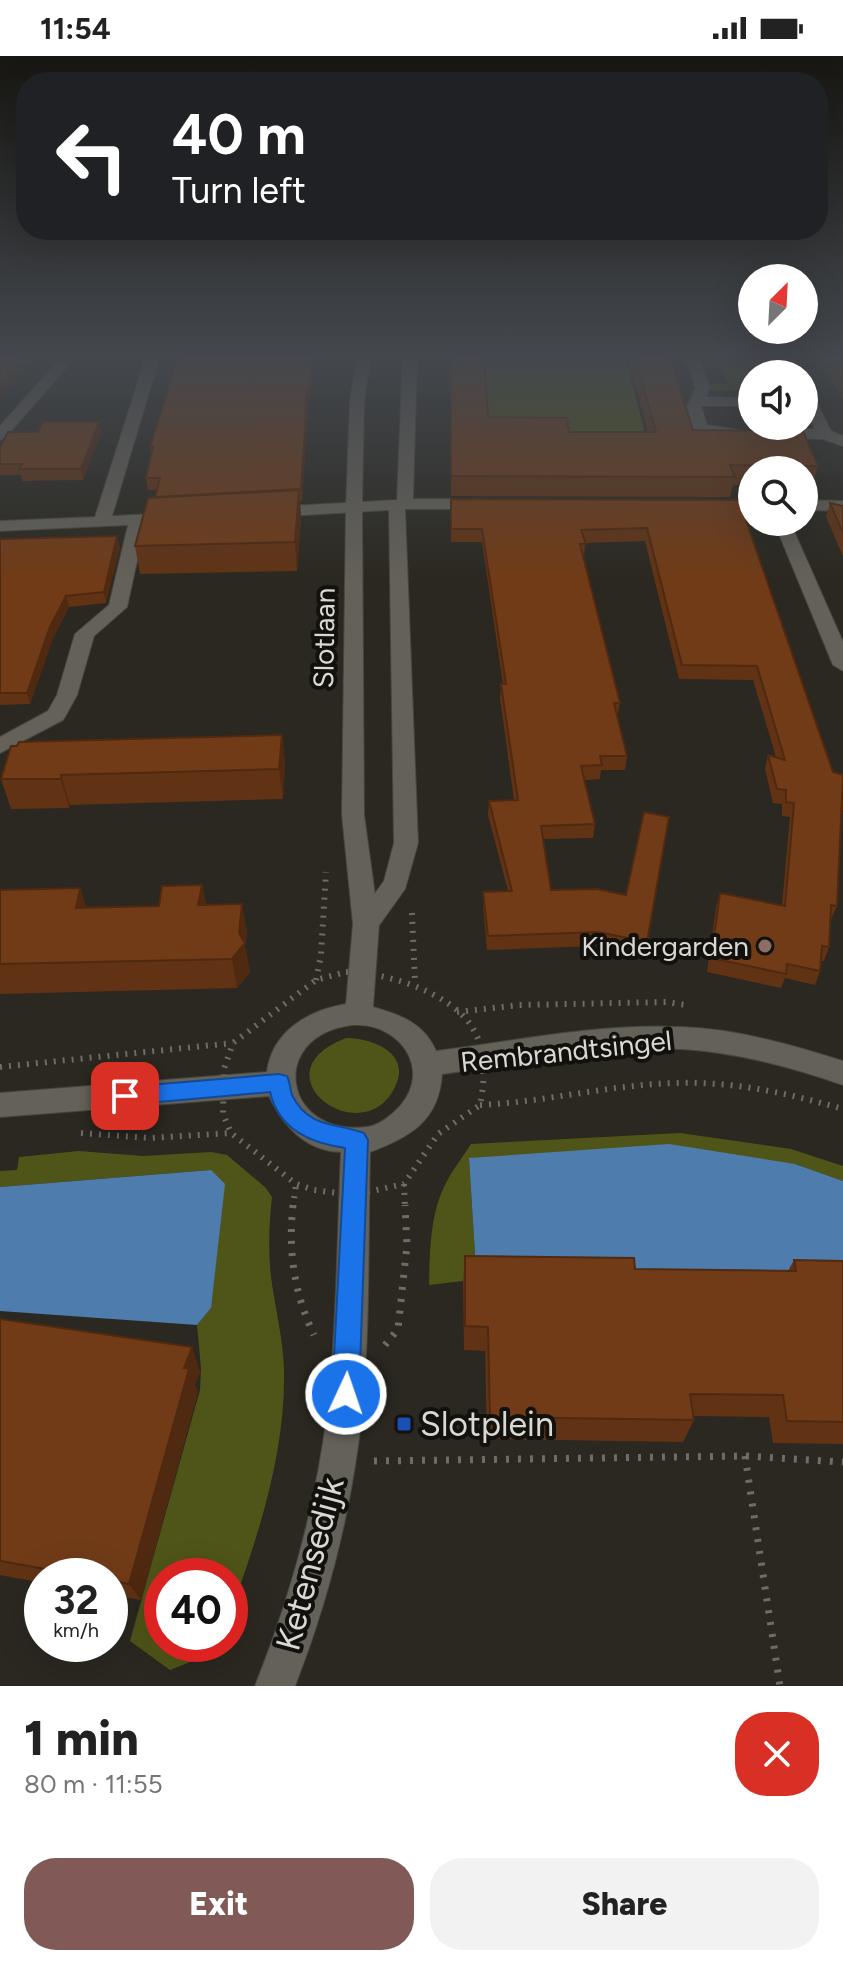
<!DOCTYPE html>
<html lang="en">
<head>
<meta charset="utf-8">
<style>
	:root { --surface:#fff; --page:#f2f2f2; --text:#222; --muted:#767676; --accent:#815956 }
	body { margin:0; font-family:Figtree,sans-serif; background:var(--page); color:var(--text); height:100vh; display:flex; flex-direction:column; font-size:30px; white-space:nowrap }
	* { box-sizing:border-box; margin:0 }
	p { font-size:26px; color:var(--muted) }
	.icon { flex:none; width:44px; height:44px; fill:none; stroke:currentColor; stroke-width:2; stroke-linecap:round; stroke-linejoin:round }
	.map { position:relative; height:1630px; overflow:hidden }
	.side { display:flex; flex-direction:column; background:var(--surface); flex:1 }
	.side>* { flex:none }
	.top-card { position:absolute; left:16px; top:16px; width:812px; height:168px; border-radius:32px; box-shadow:0 8px 32px #0002; background:#202124; color:#fff; overflow:hidden }
	.needle { width:52px; rotate:24deg }
	.buttons { position:absolute; left:738px; top:208px; display:grid; gap:16px }
	.buttons a { display:grid; place-items:center; width:80px; height:80px; border-radius:50%; background:var(--surface); box-shadow:0 8px 32px #0002; font-size:40px }
	.speed { position:absolute; left:24px; top:1502px; display:flex; gap:16px; font-size:40px; font-weight:700; text-align:center }
	.speed>* { display:grid; place-content:center; width:104px; height:104px; border-radius:50%; background:var(--surface); box-shadow:0 8px 32px #0002; line-height:1 }
	.speed small { font-size:20px; font-weight:400 }
	.speed .limit { border:12px solid #d22; background:#fff; color:#111 }
	.pin { position:absolute; display:grid; place-items:center; width:68px; height:68px; color:#fff; margin:-34px; border-radius:16px; box-shadow:0 4px 12px #0006 }
	.me { position:absolute; width:88px; margin:-44px; rotate:3deg; stroke-linejoin:round; filter:drop-shadow(0 0 6px #0008) }
	.turn { display:flex; align-items:center; gap:28px; height:168px; padding:0 24px; font-size:36px }
	.turn .icon { width:104px; height:104px; stroke-width:2.5 }
	.turn b { display:block; font-size:56px; line-height:68px }
	.round { display:grid; place-items:center; flex:none; width:84px; height:84px; border-radius:32px; background:var(--page) }
	.overview { display:flex; align-items:center; justify-content:space-between; height:136px; padding:0 24px }
	h1 { font-size:48px; font-weight:800; line-height:60px }
	.button { display:flex; gap:16px; margin-top:auto; padding:16px 24px }
	.button a { flex:1; height:92px; border-radius:32px; background:var(--accent); color:#fff; font-size:32px; font-weight:800; line-height:92px; text-align:center }
	.button a+a { background:var(--page); color:var(--text) }
	.status { display:flex; justify-content:space-between; align-items:center; height:56px; padding:0 40px; background:var(--surface); direction:ltr }
	.status svg { height:22px; fill:currentColor }
	.map>svg:first-child { display:block }
	.green { fill:#4f5518 }
	.water { fill:#4e7dad }
	.lines { fill:none; stroke-linecap:round; stroke-linejoin:round }
	.street-casing { stroke:#46453e; stroke-width:2 }
	.secondary-casing { stroke:#46453e; stroke-width:2 }
	.path-far1 { stroke:#6d6c65; stroke-width:6; stroke-dasharray:2 7; stroke-linecap:butt }
	.path { stroke:#6d6c65; stroke-width:7; stroke-dasharray:3 9; stroke-linecap:butt }
	.street { fill:#646158; fill-rule:evenodd }
	.secondary { fill:#646158; fill-rule:evenodd }
	.wall { fill:#613314 }
	.shaded-wall { fill:#4f2910 }
	.building { fill:#713b17; stroke:#4f2910; stroke-width:2 }
	.route { fill:#1a73e8; stroke:#114b97; stroke-width:2 }
	.education-dot { fill:#8d6e63; stroke:#12110d; stroke-width:3 }
	.transit-dot { fill:#1a4fb4; stroke:#12110d; stroke-width:3 }
	.labels { text-anchor:middle; dominant-baseline:central; stroke-width:8; stroke-linejoin:round; paint-order:stroke }
	.street-label { font-size:28px; fill:#d9d8d3; stroke:#12110d }
	.poi-label { font-size:28px; fill:#d9d8d3; stroke:#12110d; text-anchor:end }
	.near-poi-label { font-size:34px; fill:#d9d8d3; stroke:#12110d; text-anchor:start }
	.near-street-label { font-size:34px; fill:#d9d8d3; stroke:#12110d }
</style>
</head>
<body>
<div class="status"><b>11:54</b><svg viewBox="0 0 49 12"><path d="M0 12V9h3v3zM5 12V6h3v6zM10 12V3h3v9zM15 12V0h3v12zM26 1h20v11H26zM47 4h2v5h-2z"/></svg></div>
<div class="map">
<svg width="843" height="1630" viewBox="0 0 843 1630">
	<rect width="100%" height="100%" fill="#2a2820"/>
	<!-- green -->
	<g class="green">
		<path d="M491,297L625,299L649,393H489L484,301Z"/>
		<path d="M701,297H760L770,318H752V334H709L708,328H729L722,311H706Z"/>
		<path d="M346,982C372,982 412,997 395,1031C363,1098 253,1018 346,982Z"/>
		<path d="M680,1077L791,1093L843,1110V1125L795,1108L469,1102L476,1214L463,1225L429,1229C430,1195 430,1157 446,1127C453,1113 463,1101 471,1088Z"/>
		<path d="M79,1095L143,1100L211,1096L227,1099L265,1131L272,1141C269,1168 268,1194 271,1221C275,1251 283,1282 284,1313C286,1396 258,1481 230,1558V1520H162V1588H217L213,1597L170,1614L130,1585L200,1334L201,1312L197,1269L211,1252L210,1114L0,1131V1115L17,1114L19,1101Z"/>
	</g>
	<!-- water -->
	<g class="water">
		<path d="M669,1088L795,1108L843,1125V1222L476,1214L469,1102Z"/>
		<path d="M211,1114L225,1128L211,1252L197,1269L0,1255V1131Z"/>
	</g>
	<g class="lines">
		<defs>
			<g id="street">
				<path d="M65,297H79L5,382L0,384V370Z"/>
				<path d="M147,297H161L112,460L174,457L182,462L174,467L145,468L127,551L94,580L77,639L66,659L63,664L0,697V681L48,655L57,639L75,578L109,549L128,469L0,475V465L95,461Z"/>
				<path d="M403,297H417L413,443H482L490,448L482,453H405L418,787L405,833L375,875L366,877L357,875L353,868L384,825L394,787L389,454L271,461L263,456L271,451L397,444Z"/>
				<path d="M683,297H697L710,332L706,341L752,342V350H701L707,369L740,374V380L700,378L692,373L687,350L696,332Z"/>
				<path d="M779,297H793L803,318H789Z"/>
				<path d="M804,331L811,335L831,375L843,380V390L823,383L772,382L764,377L772,372L815,373L804,350Z"/>
				<path d="M710,444H752V454L704,453L702,449L704,445Z"/>
				<path d="M804,444L843,445V455L804,454Z"/>
				<path d="M774,466H790L843,586V615L833,609Z"/>
			</g>
			<path id="secondary" d="M358,297H372L364,344L362,451L364,759L379,868L373,951C401,959 424,967 436,995C517,985 599,967 681,971C736,973 790,988 843,1005V1029C791,1011 736,996 681,993C601,990 521,1007 442,1018C439,1065 410,1081 370,1096C368,1183 370,1271 362,1358C352,1451 329,1543 295,1630H255C290,1543 315,1452 327,1359C337,1272 337,1184 341,1096C305,1095 283,1069 269,1040L0,1061V1037L267,1016C272,975 309,954 346,948L353,868L342,759L346,451L350,344ZM352,969C404,966 436,1020 393,1057C385,1064 376,1070 366,1071C284,1081 266,980 352,969Z"/>
		</defs>
		<!-- street casing -->
		<use href="#street" class="street-casing"/>
		<!-- secondary casing -->
		<use href="#secondary" class="secondary-casing"/>
		<!-- path-far1 -->
		<g class="path-far1">
			<path d="M412,857L415,927"/>
			<path d="M346,916C385,916 450,936 472,971C487,994 485,1024 480,1049L438,1078L404,1128L354,1139L314,1134L296,1128L231,1077L223,1058L224,1013L233,987L316,924Z"/>
			<path d="M316,924L321,899L326,816"/>
			<path d="M457,956L519,949L666,946L686,949"/>
			<path d="M0,1011L233,987"/>
			<path d="M480,1049C545,1046 609,1029 674,1027C732,1025 788,1037 843,1053"/>
			<path d="M81,1077L150,1082L231,1077"/>
			<path d="M404,1128L405,1151"/>
			<path d="M293,1151L296,1128"/>
		</g>
		<!-- path -->
		<g class="path">
			<path d="M293,1149C288,1195 294,1237 314,1279"/>
			<path d="M385,1289L398,1273L407,1189L405,1149"/>
			<path d="M745,1400L780,1630"/>
			<path d="M374,1405L745,1400L843,1406"/>
		</g>
		<!-- street -->
		<use href="#street" class="street"/>
		<!-- secondary -->
		<use href="#secondary" class="secondary"/>
	</g>
	<!-- wall -->
	<g class="wall">
		<path d="M451,297L488,361L569,376H648L627,297H668L693,374L818,410L812,430H804V414H752V429H733L730,441L451,440Z"/>
		<path d="M817,297H843V344Z"/>
		<path d="M308,350L302,445H300L301,462L297,515L140,518L135,490L157,434H148L146,422L151,399L150,390Z"/>
		<path d="M99,366L101,377L83,424L22,425L21,419H0V391L38,376Z"/>
		<path d="M451,443L739,444L833,716L843,719V754H841L837,850L831,863L829,891L824,905H821L820,915L815,929L785,922L781,932L707,916L716,851L720,837L782,849L790,761L782,760V748L773,747L765,713L768,699L776,701L753,624L679,623L645,485L585,487L584,501L620,647L617,661L627,700L625,714H601L600,723L585,724L595,768L593,782L543,783L551,834L647,886L644,900L595,890L487,894L483,850V836L508,835L488,759L489,745L514,744L500,642L501,628H503L482,486H451Z"/>
		<path d="M830,447L843,450V500L826,461Z"/>
		<path d="M0,483L120,491L106,547L69,551L53,582L30,648L0,649Z"/>
		<path d="M282,679L285,708L283,743L70,749L69,752L11,753L1,723Z"/>
		<path d="M202,829L206,849L242,848L247,877L245,891L250,916L237,932L0,938V834L86,851L159,850Z"/>
		<path d="M465,1200L635,1213L788,1215L794,1204L843,1205V1388L773,1387L769,1361L693,1360L694,1364L683,1386L487,1383L485,1295L464,1294L463,1225Z"/>
		<path d="M0,1263L200,1315L195,1329L198,1336L141,1544L110,1539V1520H42V1527L0,1519Z"/>
	</g>
	<!-- shaded-wall -->
	<g class="shaded-wall">
		<path d="M28,297H40L0,340V327Z"/>
		<path d="M315,297H318L308,350L302,445L301,433L307,339Z"/>
		<path d="M99,366L101,377L83,424L81,413Z"/>
		<path d="M299,434L301,462L297,515L295,486Z"/>
		<path d="M117,480L120,491L106,547L104,536Z"/>
		<path d="M66,540L69,551L53,582L30,648L27,637L50,571Z"/>
		<path d="M282,679L285,708L283,743L279,713Z"/>
		<path d="M61,719L70,749L69,752L61,723Z"/>
		<path d="M202,829L208,859L198,849Z"/>
		<path d="M80,832L90,861L76,852Z"/>
		<path d="M242,848L247,877L245,891L250,916L237,932L232,903Z"/>
		<path d="M192,1291L200,1315L195,1329L198,1336L141,1544L129,1528L184,1312Z"/>
	</g>
	<!-- building -->
	<g class="building">
		<path d="M0,297H28L0,327Z"/>
		<path d="M180,297H315L307,339L301,433L155,441L160,422H146L153,390H150Z"/>
		<path d="M451,297H484L488,361L567,362L569,376H656L634,297H668L693,374L803,375L818,410L730,409L735,421L451,420Z"/>
		<path d="M827,297H843V325Z"/>
		<path d="M43,366H99L81,413H19L22,408H0V391L8,376H38Z"/>
		<path d="M299,434L295,486L135,490L148,442Z"/>
		<path d="M451,443L739,444L833,716L843,719L837,850L831,849L829,891L822,890L820,915L787,908L786,918L711,902L720,837L785,850L794,747L786,746V734L777,733L768,699L785,704L757,610L682,609L647,472L581,474L586,488H580L620,647H614L627,700H600L602,709L581,710L595,768L541,770L551,834L597,833L626,839L644,756L669,761L647,886L598,876L488,880L483,836L512,835L489,745L518,744L501,628H506L482,473H451Z"/>
		<path d="M830,447L843,450V477Z"/>
		<path d="M117,480L104,536L66,540L50,571L27,637H0V483Z"/>
		<path d="M282,679L279,713L61,719V723H1L11,690H17L19,686Z"/>
		<path d="M202,829L198,849L242,848L239,877L245,887L232,903L0,908V834L80,832L76,852L159,850L162,830Z"/>
		<path d="M465,1200L634,1202L635,1213L796,1215L794,1204L843,1205V1366L787,1365L783,1339L690,1338L694,1364L490,1361L488,1271L465,1270Z"/>
		<path d="M0,1263L192,1291L184,1312L189,1313L129,1528L110,1524V1520H85L0,1505Z"/>
	</g>
	<!-- sky -->
	<linearGradient id="sky" x2="0" y2="1"><stop stop-color="#171612"/><stop offset="0.57" stop-color="#44484e"/><stop offset="1" stop-color="#44484e" stop-opacity="0"/></linearGradient>
	<rect width="843" height="525" fill="url(#sky)"/>
	<!-- route -->
	<path class="route" d="M279,1018L287,1020C290,1026 290,1033 292,1039C308,1072 336,1067 364,1077L368,1084L359,1338L355,1347L346,1351L336,1347L332,1338L345,1092C311,1087 279,1074 270,1036L125,1049L117,1047L114,1040L117,1033L125,1031Z"/>
	<!-- markers -->
	<circle class="education-dot" cx="765" cy="890" r="8"/>
	<rect class="transit-dot" x="396" y="1360" width="16" height="16" rx="4"/>
	<g class="labels">
		<!-- street labels -->
		<g class="street-label">
			<text transform="translate(324 582) rotate(-89)">Slotlaan</text>
			<text transform="translate(566 995) rotate(-6)">Rembrandtsingel</text>
		</g>
		<!-- poi labels -->
		<g class="poi-label">
			<text x="749" y="890">Kindergarden</text>
		</g>
		<!-- near-poi labels -->
		<g class="near-poi-label">
			<text x="420" y="1368">Slotplein</text>
		</g>
		<!-- near-street labels -->
		<g class="near-street-label">
			<text transform="translate(310 1508) rotate(-75)">Ketensedijk</text>
		</g>
	</g>
</svg>
<div class="buttons">
<a><svg class="needle" viewBox="-14 -14 28 28"><path d="M0-13l5 13h-10z" fill="#e53935"/><path d="M0 13l5-13h-10z" fill="#767676"/></svg></a>
<a><svg class="icon" aria-label="sound" viewBox="0 0 24 24"><path d="M4 9h4l5-4v14l-5-4H4zM17 9q2 3 0 6"/></svg></a>
<a><svg class="icon" aria-label="search" viewBox="0 0 24 24"><circle cx="10" cy="10" r="6"/><path d="M15 15l6 6"/></svg></a>
</div>
<div class="speed"><div>32<small>km/h</small></div><div class="limit">40</div></div>
<div class="pin" style="left:125px;top:1040px;background:#d93025"><svg class="icon" aria-label="arrive" viewBox="0 0 24 24"><path d="M6 21V4h12l-3 4 3 4H6"/></svg></div>
<svg class="me" style="left:346px;top:1338px" viewBox="-20 -20 40 40"><circle r="17" fill="#1a73e8" stroke="#fff" stroke-width="3"/><path d="M0-11L8 9 0 5-8 9z" fill="#fff"/></svg>
<div class="top-card">
<div class="turn"><svg class="icon" aria-label="left" viewBox="0 0 24 24"><path d="M17 20v-9H6M10 6l-5 5 5 5"/></svg><div><b>40 m</b>Turn left</div></div>
</div>
</div>
<section class="side">
<div class="overview"><div><h1>1 min</h1><p>80 m · 11:55</p></div><a class="round" style="background:#d93025;color:#fff"><svg class="icon" aria-label="close" viewBox="0 0 24 24"><path d="M6 6l12 12M18 6L6 18"/></svg></a></div>
<div class="button"><a>Exit</a><a>Share</a></div>
</section>
</body>
</html>
